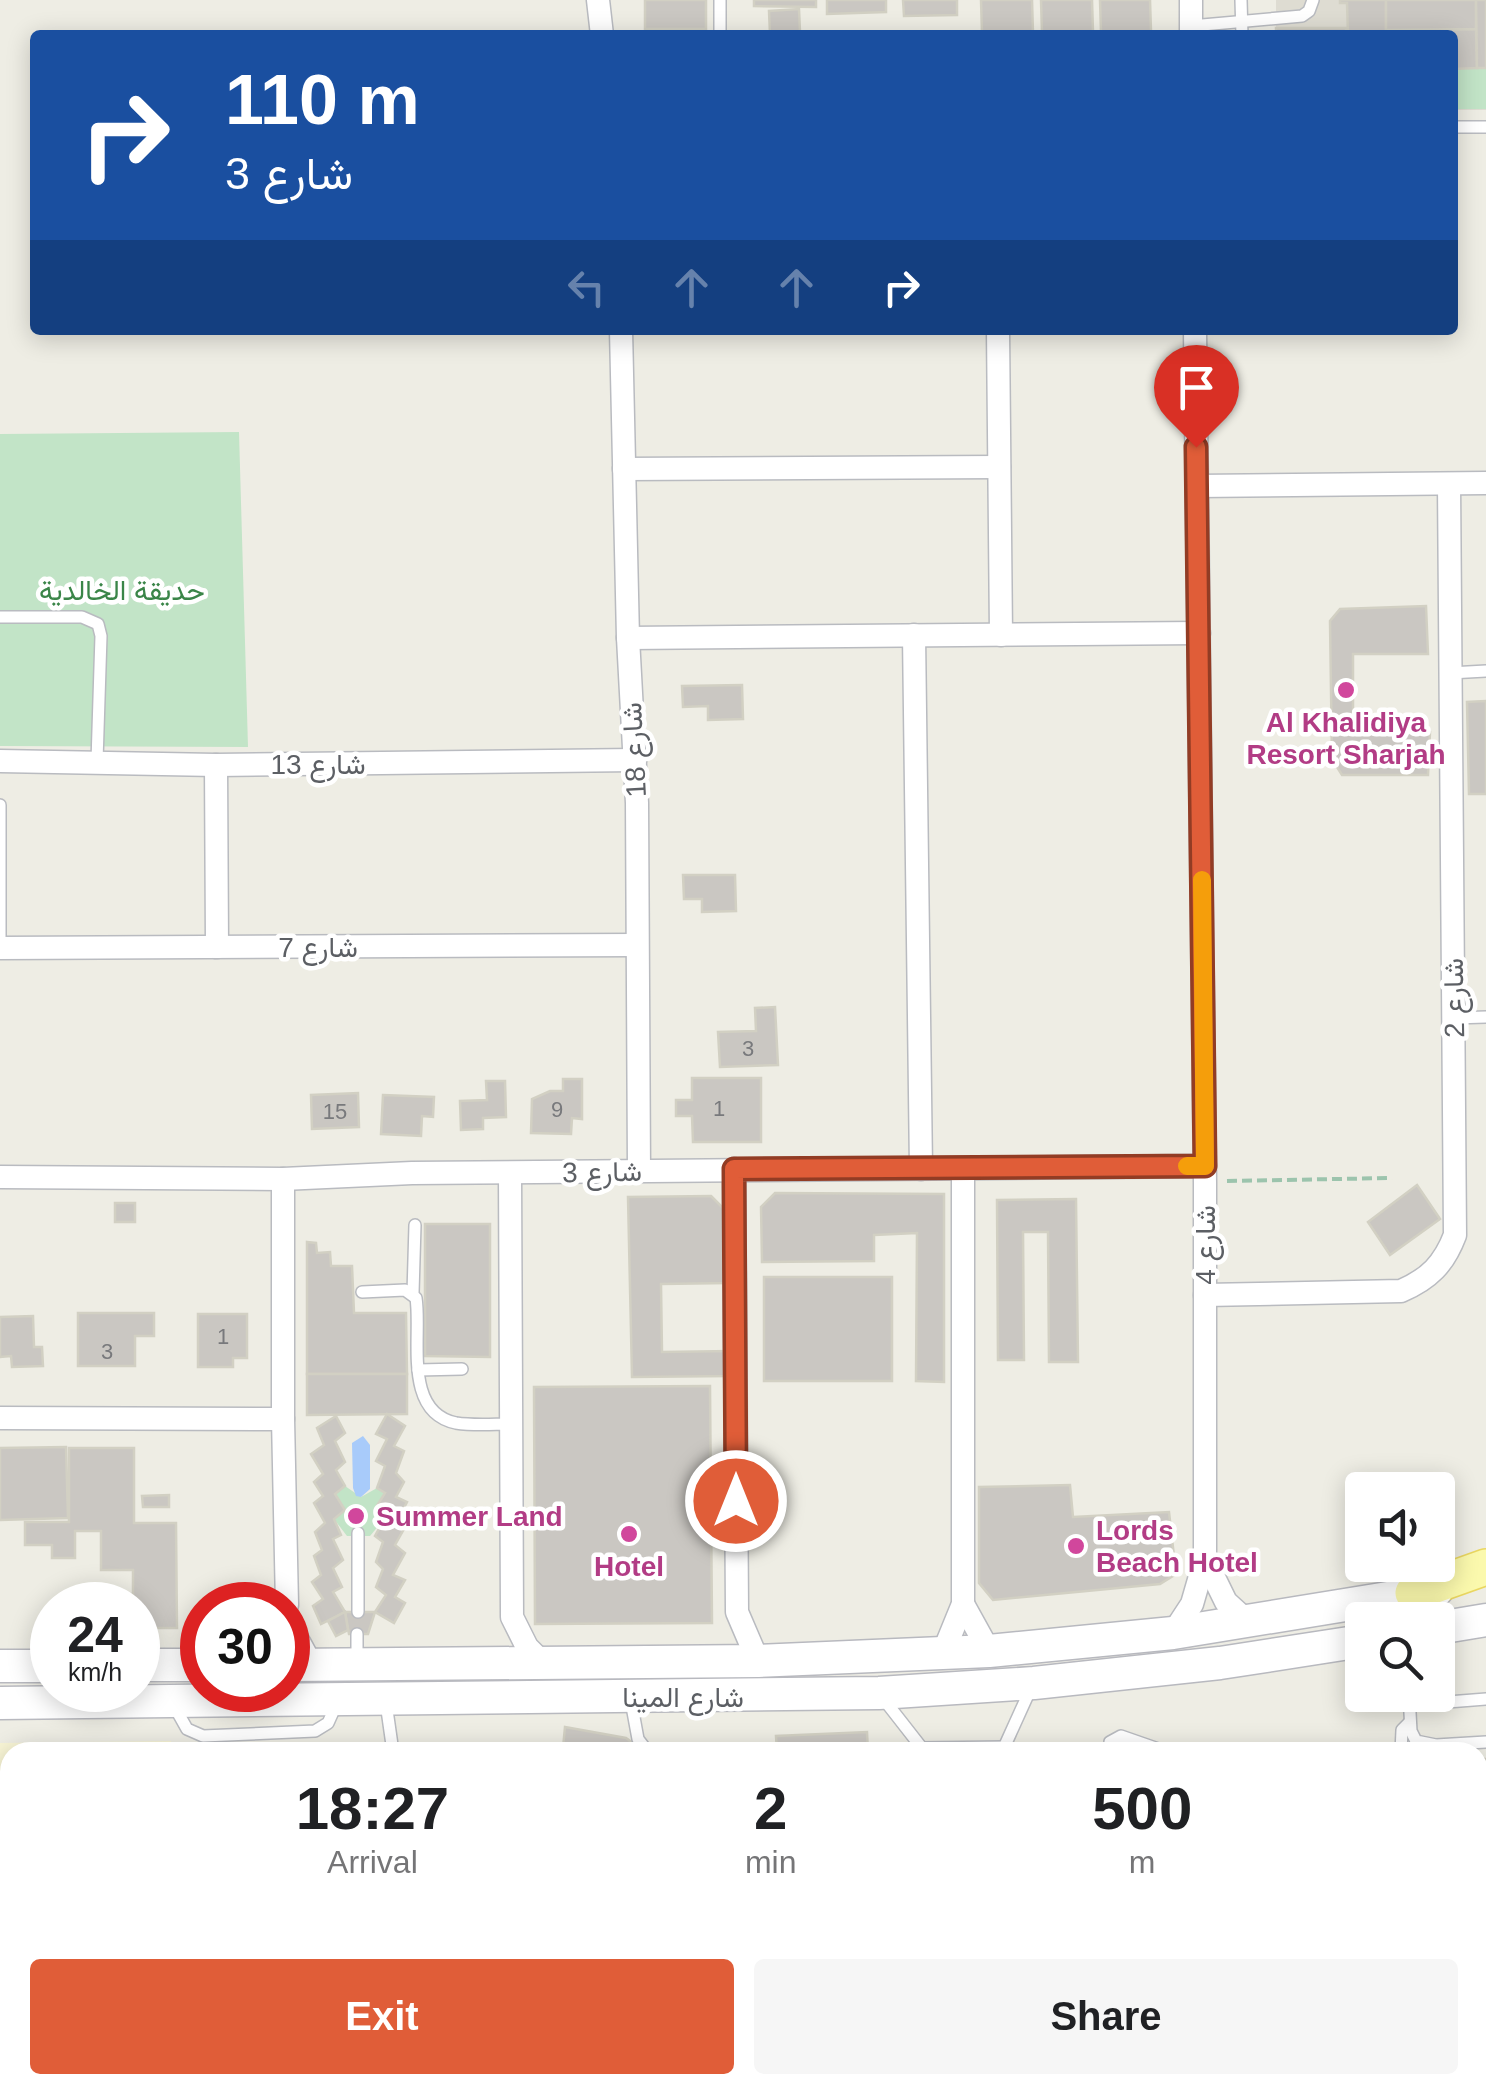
<!DOCTYPE html>
<html lang="en">
<head>
<meta charset="utf-8">
<style>
	:root { --surface:#fff; --page:#f6f6f6; --text:#202124; --muted:#757577; --accent:#e05d38 }
	body { margin:0; font-family:Arial,Vazirmatn,sans-serif; background:var(--page); color:var(--text); height:100vh; display:flex; flex-direction:column; font-size:38px; white-space:nowrap }
	* { box-sizing:border-box; margin:0 }
	p { font-size:32px; color:var(--muted) }
	.icon { flex:none; width:55px; height:55px; fill:none; stroke:currentColor; stroke-width:2; stroke-linecap:round; stroke-linejoin:round }
	.map { position:relative; flex:1; overflow:hidden }
	.sheet { position:absolute; left:0px; top:1742px; width:1488px; height:352px; display:flex; flex-direction:column; background:var(--surface); border-radius:30px 30px 0 0; box-shadow:0 5px 25px #0003 }
	.sheet>* { flex:none }
	.guide { position:absolute; left:30px; top:30px; width:1428px; height:305px; border-radius:10px; box-shadow:0 5px 25px #0003; background:#1a4fa0; color:#fff; overflow:hidden }
	.tools { position:absolute; left:1345px; top:1472px; display:grid; gap:20px }
	.tools a { display:grid; place-items:center; width:110px; height:110px; border-radius:10px; background:var(--surface); box-shadow:0 5px 25px #0003; font-size:50px }
	.speed { position:absolute; left:30px; top:1582px; display:flex; gap:20px; font-size:50px; font-weight:700; text-align:center }
	.speed>* { display:grid; place-content:center; width:130px; height:130px; border-radius:50%; background:var(--surface); box-shadow:0 5px 25px #0003; line-height:1 }
	.speed small { font-size:25px; font-weight:400 }
	.speed .limit { border:15px solid #d22; background:#fff; color:#111 }
	.pin { position:absolute; display:grid; place-items:center; width:85px; height:85px; color:#fff; margin:-102px -42px; border-radius:50% 50% 50% 0; rotate:-45deg; box-shadow:0 0 10px #0007 }
	.pin .icon { rotate:45deg }
	.me { position:absolute; width:110px; margin:-55px; rotate:0deg; stroke-linejoin:round; filter:drop-shadow(0 0 8px #0008) }
	.turn { display:flex; align-items:center; gap:35px; height:210px; padding:0 30px; font-size:45px }
	.turn .icon { width:130px; height:130px; stroke-width:2.5 }
	.turn b { display:block; font-size:70px; line-height:85px }
	.lanes { display:flex; align-items:center; height:95px; padding:0 30px; background:#0003; justify-content:center; gap:50px; direction:ltr }
	.lanes .off { opacity:.35 }
	.eta { display:flex; justify-content:space-evenly; align-items:center; height:170px; text-align:center }
	.eta b { font-size:60px; font-weight:800; line-height:70px }
	.primary-button { display:flex; gap:20px; margin-top:auto; padding:20px 30px }
	.primary-button a { flex:1; height:115px; border-radius:10px; background:var(--accent); color:#fff; font-size:40px; font-weight:800; line-height:115px; text-align:center }
	.primary-button a+a { background:var(--page); color:var(--text) }
	.map>svg:first-child { display:block }
	.education { fill:#dedcd2 }
	.green { fill:#c2e4c7 }
	.sand { fill:#f8f5d5 }
	.water { fill:#a8cbfa }
	.building { fill:#cac7c2; stroke:#d2d0c3; stroke-width:2.5 }
	.lines { fill:none; stroke-linecap:round; stroke-linejoin:round }
	.lane-casing { stroke:#b9bbc0; stroke-width:14 }
	.street-casing { stroke:#b9bbc0; stroke-width:25 }
	.secondary-casing { stroke:#b8b9bf; stroke-width:35 }
	.primary-casing { stroke:#ead761; stroke-width:38 }
	.path { stroke:#9cc4ad; stroke-width:4; stroke-dasharray:10 5; stroke-linecap:butt }
	.lane { stroke:#fff; stroke-width:11 }
	.street { stroke:#fff; stroke-width:22 }
	.secondary { stroke:#fff; stroke-width:32 }
	.primary { stroke:#fbf9ad; stroke-width:35 }
	.route-casing { stroke:#923c24; stroke-width:25 }
	.route { stroke:#e05d38; stroke-width:18 }
	.slow { stroke:#f59e0b; stroke-width:18 }
	.hotel-dot { fill:#d1479c; stroke:#fff; stroke-width:4 }
	.labels { text-anchor:middle; dominant-baseline:central; stroke-width:9; stroke-linejoin:round; paint-order:stroke }
	.number-label { font-size:22px; fill:#78797c }
	.park-label { font-size:28px; fill:#3a8548; stroke:#fff }
	.hotel-label { font-size:28px; font-weight:bold; fill:#b23c85; stroke:#fff }
	.street-label { font-size:28px; fill:#5c5f64; stroke:#fff }
</style>
</head>
<body>
<div class="map">
<svg width="1486" height="2094" viewBox="0 0 1486 2094">
	<rect width="100%" height="100%" fill="#eeede4"/>
	<!-- education -->
	<path class="education" d="M1276,0H1486V110H1453L1452,35H1276Z"/>
	<!-- green -->
	<g class="green">
		<path d="M1486,68V109H1453L1452,69Z"/>
		<path d="M239,432L248,747L0,746V434Z"/>
		<path d="M345,1486L361,1497L377,1488L385,1493L375,1508L385,1518L370,1536H347L334,1519L335,1494Z"/>
	</g>
	<!-- sand -->
	<g class="sand">
		<path d="M171,1741V1752H10V2085H114L107,2094H0V1743Z"/>
		<path d="M1478,2065H1486V2094H1332L1331,2085H1478Z"/>
		<path d="M192,2085H765L770,2094H177Z"/>
		<path d="M847,2085H1241L1242,2094H847Z"/>
	</g>
	<!-- water -->
	<path class="water" d="M363,1436L370,1445V1489L361,1497L356,1496L353,1488L352,1443Z"/>
	<!-- building -->
	<g class="building">
		<rect x="645" y="0" width="61" height="29"/>
		<path d="M754,0H816V7L754,6Z"/>
		<path d="M827,0H886V12L827,14Z"/>
		<path d="M903,0H957V15L904,16Z"/>
		<path d="M981,0H1032L1033,33L982,34Z"/>
		<path d="M1041,0H1092L1093,32L1042,34Z"/>
		<path d="M1100,0H1150L1151,31L1101,32Z"/>
		<path d="M1340,0H1386V30L1476,29L1477,68L1452,69V35H1348L1347,3H1340Z"/>
		<path d="M1386,0H1476V29L1386,30Z"/>
		<path d="M1476,0H1486V68H1477Z"/>
		<path d="M799,9L800,32L770,34L769,11Z"/>
		<rect x="1276" y="28" width="70" height="7"/>
		<path d="M1426,606L1428,654H1353V732H1430L1428,775H1342L1332,759L1330,621L1340,609Z"/>
		<path d="M742,685L743,719L708,720V706L683,707L682,686Z"/>
		<path d="M1486,701V794H1469L1467,702Z"/>
		<path d="M683,875H735L736,911L702,912V899H684Z"/>
		<path d="M775,1007L778,1065L720,1067L718,1032L756,1031L755,1008Z"/>
		<path d="M692,1078H761V1142H693L692,1116H676V1100H692Z"/>
		<path d="M563,1079H582V1119L572,1118L571,1134L531,1133L532,1099L550,1091H563Z"/>
		<path d="M486,1081H505L506,1117L483,1118V1129L461,1130L460,1101L487,1100Z"/>
		<path d="M358,1093L359,1127L312,1129L311,1095Z"/>
		<path d="M383,1095L434,1097L433,1117L422,1116L421,1136L381,1134Z"/>
		<path d="M1417,1185L1440,1219L1390,1255L1368,1222Z"/>
		<path d="M775,1193L944,1194V1382L916,1381L917,1233L874,1235V1261L762,1262L761,1207Z"/>
		<path d="M711,1196L727,1212L728,1283L661,1284L662,1352L731,1351V1376L632,1377L628,1197Z"/>
		<path d="M1076,1199L1078,1362H1049L1048,1232H1023L1024,1360H998L997,1200Z"/>
		<rect x="115" y="1203" width="20" height="19"/>
		<path d="M425,1224H490V1357L425,1356Z"/>
		<path d="M307,1242L316,1243L317,1253L330,1252L331,1266H352L354,1313H406L407,1374H307Z"/>
		<rect x="764" y="1277" width="128" height="104"/>
		<path d="M78,1313H154V1336H135V1366H78Z"/>
		<path d="M198,1314H247V1358H233V1367H198Z"/>
		<path d="M33,1316L34,1347H42L43,1366L12,1367L11,1356L0,1357V1317Z"/>
		<path d="M307,1374H407V1414L307,1415Z"/>
		<path d="M710,1386L712,1623L535,1624L534,1387Z"/>
		<path d="M387,1414L405,1426L394,1446L404,1451L396,1473L404,1482L396,1497L407,1502L396,1523L405,1527L395,1545L405,1553L393,1575L405,1580L395,1597L405,1603L394,1623L375,1612L386,1595L376,1587L383,1569L376,1562L383,1542L375,1536L385,1518L375,1509L385,1493L377,1488L385,1466L376,1461L387,1439L376,1434Z"/>
		<path d="M336,1416L345,1433L335,1441L345,1462L336,1470L345,1486L335,1494L345,1510L334,1519L341,1535L333,1539L343,1560L333,1568L342,1587L333,1592L345,1612L321,1624L313,1606L323,1599L312,1582L321,1575L314,1556L322,1550L315,1532L325,1523L314,1503L323,1496L314,1482L323,1474L311,1454L324,1445L317,1428Z"/>
		<path d="M66,1447L68,1518L0,1520V1448Z"/>
		<path d="M69,1448H134V1523H176L177,1628H138V1605H96V1594H133V1570H101V1531H75V1558H52V1545H25V1522H69Z"/>
		<path d="M1070,1485L1073,1517L1169,1512L1176,1574L1160,1584L993,1600L979,1583V1487Z"/>
		<path d="M169,1495V1507H143L142,1496Z"/>
		<path d="M345,1612H375L368,1634H349Z"/>
		<path d="M345,1612L348,1630L336,1636L328,1621Z"/>
		<path d="M565,1727L626,1738L645,1752H587L563,1748Z"/>
		<path d="M867,1732L868,1752H777L776,1736Z"/>
		<rect x="1478" y="1759" width="8" height="161"/>
	</g>
	<g class="lines">
		<defs>
			<g id="lane">
				<path d="M720,0V35"/>
				<path d="M1241,0L1242,35"/>
				<path d="M1191,26L1302,16L1309,11L1313,0"/>
				<path d="M1452,127H1486"/>
				<path d="M0,617H82L98,624L101,636L97,761"/>
				<path d="M1450,673L1486,671"/>
				<path d="M0,948V805"/>
				<path d="M1454,1018L1486,1017"/>
				<path d="M362,1292L405,1290L416,1298C422,1335 402,1412 456,1423C474,1426 494,1424 512,1424"/>
				<path d="M413,1293L415,1225"/>
				<path d="M418,1370L462,1369"/>
				<path d="M358,1612V1533"/>
				<path d="M357,1634V1660"/>
				<path d="M1409,1695L1411,1731L1416,1741L1436,1745L1486,1742"/>
				<path d="M882,1697L925,1752"/>
				<path d="M631,1701L638,1739L648,1752"/>
				<path d="M386,1703L393,1752"/>
				<path d="M173,1704L187,1729L203,1736L315,1731L328,1723L337,1703"/>
				<path d="M1410,1705L1486,1699"/>
				<path d="M920,1748L1005,1747L1012,1752"/>
				<path d="M1002,1752L1031,1688"/>
				<path d="M1111,1752L1110,1742L1121,1736L1167,1752"/>
				<path d="M1401,1752L1402,1730L1410,1722"/>
			</g>
			<g id="street">
				<path d="M598,0L602,35"/>
				<path d="M1191,0V35"/>
				<path d="M621,330L628,638L637,803L639,1171"/>
				<path d="M998,330L1001,635"/>
				<path d="M624,469L999,467"/>
				<path d="M1197,486L1486,483"/>
				<path d="M914,635L921,1169"/>
				<path d="M628,638L1199,633"/>
				<path d="M0,761L216,765L635,760"/>
				<path d="M216,765L217,947"/>
				<path d="M0,948L637,945"/>
				<path d="M734,1169L737,1612L758,1661"/>
				<path d="M510,1173L512,1617L527,1647L542,1662"/>
				<path d="M0,1177L283,1179L412,1173L1205,1166"/>
				<path d="M283,1179V1419L287,1605"/>
				<path d="M1205,1295L1401,1291C1429,1279 1444,1264 1455,1235L1449,484"/>
				<path d="M0,1418L283,1419"/>
				<path d="M1205,1559L1226,1602L1248,1622"/>
				<path d="M963,1604L989,1651"/>
				<path d="M288,1622L311,1664"/>
				<path d="M1173,1633L1192,1604L1205,1559V1182L1195,330"/>
				<path d="M943,1653L963,1604V1169"/>
			</g>
			<g id="secondary">
				<path d="M1438,1628L1486,1620"/>
				<path d="M138,1665H202"/>
				<path d="M288,1665L758,1661L989,1651L1173,1633L1437,1590"/>
				<path d="M0,1666H52"/>
				<path d="M0,1703L879,1693L1034,1683L1220,1663L1362,1641"/>
			</g>
			<path id="primary" d="M1413,1593L1486,1567"/>
		</defs>
		<!-- lane casing -->
		<use href="#lane" class="lane-casing"/>
		<!-- street casing -->
		<use href="#street" class="street-casing"/>
		<!-- secondary casing -->
		<use href="#secondary" class="secondary-casing"/>
		<!-- primary casing -->
		<use href="#primary" class="primary-casing"/>
		<!-- path -->
		<path class="path" d="M1227,1181L1392,1178"/>
		<!-- lane -->
		<use href="#lane" class="lane"/>
		<!-- street -->
		<use href="#street" class="street"/>
		<!-- secondary -->
		<use href="#secondary" class="secondary"/>
		<!-- primary -->
		<use href="#primary" class="primary"/>
	</g>
	<g class="lines">
		<defs>
			<path id="route" d="M736,1501L734,1169L1205,1166L1196,447"/>
		</defs>
		<!-- route casing -->
		<use href="#route" class="route-casing"/>
		<!-- route -->
		<use href="#route" class="route"/>
		<!-- slow -->
		<path class="slow" d="M1187,1166H1205L1202,880"/>
	</g>
	<!-- markers -->
	<g class="hotel-dot">
		<circle cx="1346" cy="690" r="10"/>
		<circle cx="356" cy="1516" r="10"/>
		<circle cx="629" cy="1534" r="10"/>
		<circle cx="1076" cy="1546" r="10"/>
	</g>
	<g class="labels">
		<!-- number labels -->
		<g class="number-label">
			<text x="748" y="1048">3</text>
			<text x="719" y="1108">1</text>
			<text x="557" y="1109">9</text>
			<text x="335" y="1111">15</text>
			<text x="223" y="1336">1</text>
			<text x="107" y="1351">3</text>
		</g>
		<!-- park labels -->
		<g class="park-label">
			<text x="122" y="590">حديقة الخالدية</text>
		</g>
		<!-- hotel labels -->
		<g class="hotel-label">
			<text x="1346" y="722">Al Khalidiya<tspan x="1346" dy="32">Resort Sharjah</tspan></text>
			<text x="376" y="1516" text-anchor="start">Summer Land</text>
			<text x="1096" y="1530" text-anchor="start">Lords<tspan x="1096" dy="32">Beach Hotel</tspan></text>
			<text x="629" y="1566">Hotel</text>
		</g>
		<!-- street labels -->
		<g class="street-label">
			<text transform="translate(634 750) rotate(-93)">شارع 18</text>
			<text x="318" y="764">شارع 13</text>
			<text x="318" y="947">شارع 7</text>
			<text transform="translate(1454 998) rotate(-91)">شارع 2</text>
			<text transform="translate(602 1172) rotate(-1)">شارع 3</text>
			<text transform="translate(1205 1245) rotate(-90)">شارع 4</text>
			<text x="683" y="1697">شارع المينا</text>
		</g>
	</g>
</svg>
<div class="tools">
<a><svg class="icon" aria-label="sound" viewBox="0 0 24 24"><path d="M4 9h4l5-4v14l-5-4H4zM17 9q2 3 0 6"/></svg></a>
<a><svg class="icon" aria-label="search" viewBox="0 0 24 24"><circle cx="10" cy="10" r="6"/><path d="M15 15l6 6"/></svg></a>
</div>
<div class="speed"><div>24<small>km/h</small></div><div class="limit">30</div></div>
<div class="pin" style="left:1196px;top:447px;background:#d93025"><svg class="icon" aria-label="arrive" viewBox="0 0 24 24"><path d="M6 21V4h12l-3 4 3 4H6"/></svg></div>
<svg class="me" style="left:736px;top:1501px" viewBox="-20 -20 40 40"><circle r="17" fill="#e05d38" stroke="#fff" stroke-width="3"/><path d="M0-11L8 9 0 5-8 9z" fill="#fff"/></svg>
<div class="guide">
<div class="turn"><svg class="icon" aria-label="right" viewBox="0 0 24 24"><path d="M7 20v-9h11M14 6l5 5-5 5"/></svg><div><b>110 m</b>شارع 3</div></div>
<div class="lanes"><svg class="icon off" aria-label="left" viewBox="0 0 24 24"><path d="M17 20v-9H6M10 6l-5 5 5 5"/></svg><svg class="icon off" aria-label="ahead" viewBox="0 0 24 24"><path d="M12 20V5M6 11l6-6 6 6"/></svg><svg class="icon off" aria-label="ahead" viewBox="0 0 24 24"><path d="M12 20V5M6 11l6-6 6 6"/></svg><svg class="icon" aria-label="right" viewBox="0 0 24 24"><path d="M7 20v-9h11M14 6l5 5-5 5"/></svg></div>
</div>
<section class="sheet">
<div class="eta">
<div><b>18:27</b><p>Arrival</p></div>
<div><b>2</b><p>min</p></div>
<div><b>500</b><p>m</p></div>
</div>
<div class="primary-button"><a>Exit</a><a>Share</a></div>
</section>
</div>
</body>
</html>
